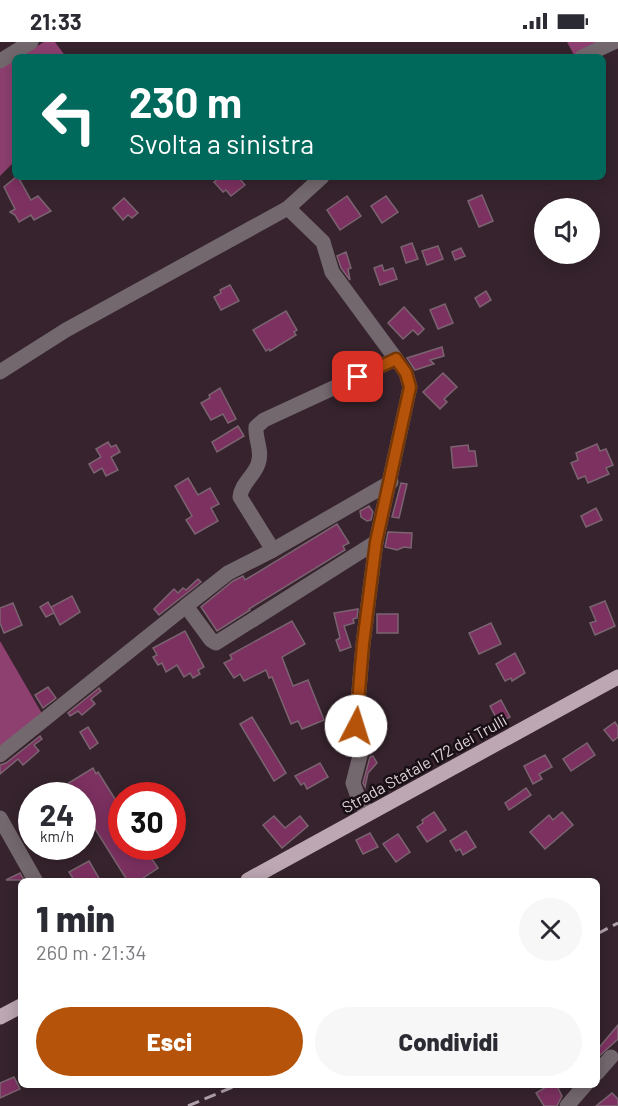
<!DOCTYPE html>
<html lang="it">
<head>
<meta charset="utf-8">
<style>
	:root { --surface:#fff; --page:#f7f7f7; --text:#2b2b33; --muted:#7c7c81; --accent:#b45309 }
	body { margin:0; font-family:Barlow,sans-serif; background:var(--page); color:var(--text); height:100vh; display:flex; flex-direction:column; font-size:22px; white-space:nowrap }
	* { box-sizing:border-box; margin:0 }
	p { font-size:20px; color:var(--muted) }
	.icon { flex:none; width:33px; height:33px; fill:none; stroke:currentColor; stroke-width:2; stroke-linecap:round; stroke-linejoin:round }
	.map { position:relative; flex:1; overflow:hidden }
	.panel { position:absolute; left:18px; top:836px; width:582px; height:210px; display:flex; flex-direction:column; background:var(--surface); border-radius:9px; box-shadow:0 3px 15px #0003 }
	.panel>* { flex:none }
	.banner { position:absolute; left:12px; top:12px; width:594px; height:126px; border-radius:9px; box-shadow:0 3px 15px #0003; background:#00695c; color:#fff; overflow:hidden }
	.buttons { position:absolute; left:534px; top:156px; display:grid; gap:12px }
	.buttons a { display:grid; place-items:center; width:66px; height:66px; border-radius:50%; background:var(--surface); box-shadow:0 3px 15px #0003; font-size:30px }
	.speed { position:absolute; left:18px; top:740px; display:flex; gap:12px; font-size:30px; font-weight:700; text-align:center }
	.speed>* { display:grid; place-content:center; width:78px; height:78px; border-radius:50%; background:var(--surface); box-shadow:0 3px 15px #0003; line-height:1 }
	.speed small { font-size:15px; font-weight:400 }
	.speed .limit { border:9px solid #d22; background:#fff; color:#111 }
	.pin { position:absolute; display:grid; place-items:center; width:51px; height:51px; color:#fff; margin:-26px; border-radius:12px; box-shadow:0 3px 9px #0006 }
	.me { position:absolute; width:66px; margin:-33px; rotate:5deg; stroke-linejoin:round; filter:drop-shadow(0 0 4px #0008) }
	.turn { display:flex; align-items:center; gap:21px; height:126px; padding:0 18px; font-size:27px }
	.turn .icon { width:78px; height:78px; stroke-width:2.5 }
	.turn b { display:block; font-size:42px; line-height:51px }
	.round { display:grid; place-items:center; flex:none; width:63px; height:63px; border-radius:32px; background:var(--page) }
	.summary { display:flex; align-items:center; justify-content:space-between; height:102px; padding:0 18px }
	h1 { font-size:36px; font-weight:800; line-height:45px }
	.primary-button { display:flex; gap:12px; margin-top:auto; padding:12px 18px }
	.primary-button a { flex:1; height:69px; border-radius:36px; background:var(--accent); color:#fff; font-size:24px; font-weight:800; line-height:69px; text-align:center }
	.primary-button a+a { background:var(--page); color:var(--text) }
	.status { display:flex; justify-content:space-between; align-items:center; height:42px; padding:0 30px; background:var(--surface); direction:ltr }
	.status svg { height:16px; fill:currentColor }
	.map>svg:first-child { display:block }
	.forest { fill:#8e4070 }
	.building { fill:#7d3161; stroke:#7a6470; stroke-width:1.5 }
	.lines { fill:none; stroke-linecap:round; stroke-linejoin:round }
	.minor { stroke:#73686e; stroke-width:15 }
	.major { stroke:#bca7b2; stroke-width:15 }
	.rail { stroke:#b1a2aa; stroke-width:3; stroke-dasharray:12 6; stroke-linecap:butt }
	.route-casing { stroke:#753606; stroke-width:15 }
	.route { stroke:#b45309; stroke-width:10 }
	.labels { text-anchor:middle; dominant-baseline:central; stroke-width:5; stroke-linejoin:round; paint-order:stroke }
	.street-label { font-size:16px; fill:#e0d3da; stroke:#180f14 }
</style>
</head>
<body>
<div class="status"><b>21:33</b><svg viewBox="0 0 49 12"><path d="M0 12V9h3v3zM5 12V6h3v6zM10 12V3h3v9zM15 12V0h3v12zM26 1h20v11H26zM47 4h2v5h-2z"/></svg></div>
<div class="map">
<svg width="618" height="1064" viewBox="0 0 618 1064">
	<rect width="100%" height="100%" fill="#36232d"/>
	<!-- forest -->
	<g class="forest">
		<path d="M44,0H55L66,15H19Z"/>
		<path d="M567,0H607L575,15Z"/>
		<path d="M15,17V119L0,134V26Z"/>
		<path d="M0,599L44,675L0,708Z"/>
	</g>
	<!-- building -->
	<g class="building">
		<path d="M16,135H18L31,158L38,154L51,169L34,178L31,173L19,180L15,173L10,170L15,167L4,145Z"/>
		<path d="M220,135H238L245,143L231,154L226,148L223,150L214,140Z"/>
		<path d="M482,153L493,179L479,185L468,159Z"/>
		<path d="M347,154L361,174L340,188L327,168Z"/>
		<path d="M386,154L398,170L382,181L371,164Z"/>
		<path d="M124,156L138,171L132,176L128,173L123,178L113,166Z"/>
		<path d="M412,201L418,217L406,221L401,205Z"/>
		<path d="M438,204L443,217L427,223L422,209Z"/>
		<path d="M461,206L465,214L455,218L452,210Z"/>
		<path d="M346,210L351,226L348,227L350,238L341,226L337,214Z"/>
		<path d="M382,223L384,229L393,226L397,237L380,243L374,226Z"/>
		<path d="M230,243L239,259L221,268L214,255L221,251L220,248Z"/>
		<path d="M486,249L491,258L480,265L475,256Z"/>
		<path d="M445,262L453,281L438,287L430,268Z"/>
		<path d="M404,265L424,287L418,293L413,288L403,297L388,281Z"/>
		<path d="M286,269L297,288L294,290L296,293L270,309L269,307L266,309L253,288Z"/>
		<path d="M442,305L444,314L430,318L434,322L415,328L407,316Z"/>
		<path d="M443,331L457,345L444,357L447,360L440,367L423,350Z"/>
		<path d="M220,346L236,377L228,381L223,372L211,378L201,361L210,356L209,353Z"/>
		<path d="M238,384L244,394L217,410L212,400Z"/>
		<path d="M108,400L111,405L116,403L120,410L111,415L118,428L106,434L102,426L94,431L89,422L101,415L96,407Z"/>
		<path d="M597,402L600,409L606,407L613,423L606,426L609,432L588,441L585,434L578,437L571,421L578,418L576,411Z"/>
		<path d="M468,403L469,409H475L477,424L453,426L451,405Z"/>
		<path d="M188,436L198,453L210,446L219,462L211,466L218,479L195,492L186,478L192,474L175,444Z"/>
		<path d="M401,441L407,442L399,476L392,475Z"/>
		<path d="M369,464L373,470L371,478L367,479L361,475L360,469Z"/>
		<path d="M596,466L602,478L586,485L581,474Z"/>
		<path d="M337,482L349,501L343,504L345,508L249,567L250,568L217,589L201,565L233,539L243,534L245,538Z"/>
		<path d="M388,490L412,491L411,506L404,505L397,508L385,505Z"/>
		<path d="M198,537L201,540L159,573L154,567L174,547L178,551L183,546L186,548Z"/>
		<path d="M72,554L80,570L60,583L51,565Z"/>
		<path d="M605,559L615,584L595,593L590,581L596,579L590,565Z"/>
		<path d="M48,560L54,571L46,575L40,565Z"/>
		<path d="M13,561L22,583L4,591L0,581V566Z"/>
		<path d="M358,567L357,576L353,577L354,581L344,584L351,605L340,609L336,598L340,596L334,571Z"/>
		<rect x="377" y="572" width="21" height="19"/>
		<path d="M292,579L305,602L282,615L293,644L308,638L324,678L302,687L298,679L291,682L272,635L269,636L266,628L244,639L240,632L234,636L224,621L232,617L230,613Z"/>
		<path d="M491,581L501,602L479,612L469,591Z"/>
		<path d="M185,589L204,625L198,628L200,632L193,636L190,631L184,635L177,623L166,630L162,621L158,623L153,615L157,613L153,606Z"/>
		<path d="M515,611L525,631L512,639L511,636L505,639L496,622Z"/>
		<path d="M48,645L56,656L43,666L35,653Z"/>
		<path d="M99,646L101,649L91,657L95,662L82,673L78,669L70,674L68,671Z"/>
		<path d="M501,658L510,675L499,681L490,664Z"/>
		<path d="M252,675L286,731L274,739L240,682Z"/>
		<path d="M615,680L618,685V695L613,699L604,688Z"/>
		<path d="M88,685L98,701L90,707L80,690Z"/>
		<path d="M40,694L42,697L34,703L39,709L23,723L18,717L0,732V723L6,721Z"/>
		<path d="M587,701L595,713L571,729L563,717Z"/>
		<path d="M545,713L552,725L539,732L542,737L533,742L524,724Z"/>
		<path d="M373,714L377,721L368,731L365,745L363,741L370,715Z"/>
		<path d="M320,721L328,735L307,747L304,741L301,743L295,734Z"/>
		<path d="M93,726L96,732L98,730L122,768V804H143L158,826L140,838H127L82,766V753H74L67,742Z"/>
		<path d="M526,746L531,753L509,768L505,761Z"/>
		<path d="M434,770L446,788L427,800L417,785L423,781L422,778Z"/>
		<path d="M562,770L573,783L545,807L530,790L549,773L553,778Z"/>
		<path d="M274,774L285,786L300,774L308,784L282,806L263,783Z"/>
		<path d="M466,789L476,805L463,813L460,807L456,809L450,799Z"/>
		<path d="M370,791L378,805L363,812L356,798Z"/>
		<path d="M398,792L410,810L396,820L383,802Z"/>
		<path d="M89,819L100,838H74L69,830Z"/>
		<path d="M20,831L24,838H6Z"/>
		<path d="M618,983V997L597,1016V1008Z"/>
		<path d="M14,1035L20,1047L0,1056V1041Z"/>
		<path d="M551,1042H556L562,1054L557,1064H544L536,1051Z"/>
		<path d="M612,1051L618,1057V1064H596Z"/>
	</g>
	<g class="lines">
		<!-- minor -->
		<g class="minor">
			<path d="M582,15L614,0"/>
			<path d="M0,19L31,0"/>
			<path d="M288,166L322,135"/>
			<path d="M0,330L66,288L288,166L323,200L332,230L396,317L264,378L256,385C255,398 263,409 258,422C254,434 241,442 240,455L273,508L228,531L186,564L211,598L216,601L376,500"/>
			<path d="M273,508L391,440"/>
			<path d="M0,713L186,564"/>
			<path d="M368,771L359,758L353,741L361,710L356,683L363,602L376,500L410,345L406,331L396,317"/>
			<path d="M0,776L35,838"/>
			<path d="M597,1031L611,1015"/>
			<path d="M567,1064L586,1042"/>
		</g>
		<!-- major -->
		<g class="major">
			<path d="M248,838L618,635"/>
			<path d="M0,975L21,964"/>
		</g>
		<!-- rail -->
		<g class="rail">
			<path d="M597,892L618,881"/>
			<path d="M188,1064L240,1042"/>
		</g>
	</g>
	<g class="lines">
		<defs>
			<path id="route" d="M356,684L363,602L376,500L410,345L406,331L396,317L358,335"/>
		</defs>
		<!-- route casing -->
		<use href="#route" class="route-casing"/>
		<!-- route -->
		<use href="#route" class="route"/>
	</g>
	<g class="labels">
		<!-- street labels -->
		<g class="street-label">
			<text transform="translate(424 721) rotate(-29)">Strada Statale 172 dei Trulli</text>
		</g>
	</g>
</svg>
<div class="buttons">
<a><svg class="icon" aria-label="sound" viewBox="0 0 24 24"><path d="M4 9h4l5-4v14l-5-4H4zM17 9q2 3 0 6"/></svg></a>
</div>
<div class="speed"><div>24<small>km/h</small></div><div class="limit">30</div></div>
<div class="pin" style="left:358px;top:335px;background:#d93025"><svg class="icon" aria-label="arrive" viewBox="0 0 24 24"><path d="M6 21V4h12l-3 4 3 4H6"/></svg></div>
<svg class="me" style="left:356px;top:684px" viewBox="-20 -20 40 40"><circle r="19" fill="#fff"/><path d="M0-13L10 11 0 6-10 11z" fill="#b45309"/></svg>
<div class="banner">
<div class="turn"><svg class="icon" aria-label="left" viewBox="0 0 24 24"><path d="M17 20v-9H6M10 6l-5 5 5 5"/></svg><div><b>230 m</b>Svolta a sinistra</div></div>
</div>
<section class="panel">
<div class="summary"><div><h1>1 min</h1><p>260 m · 21:34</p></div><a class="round"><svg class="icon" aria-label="close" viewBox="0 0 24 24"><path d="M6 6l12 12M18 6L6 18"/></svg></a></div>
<div class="primary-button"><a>Esci</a><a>Condividi</a></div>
</section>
</div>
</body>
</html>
